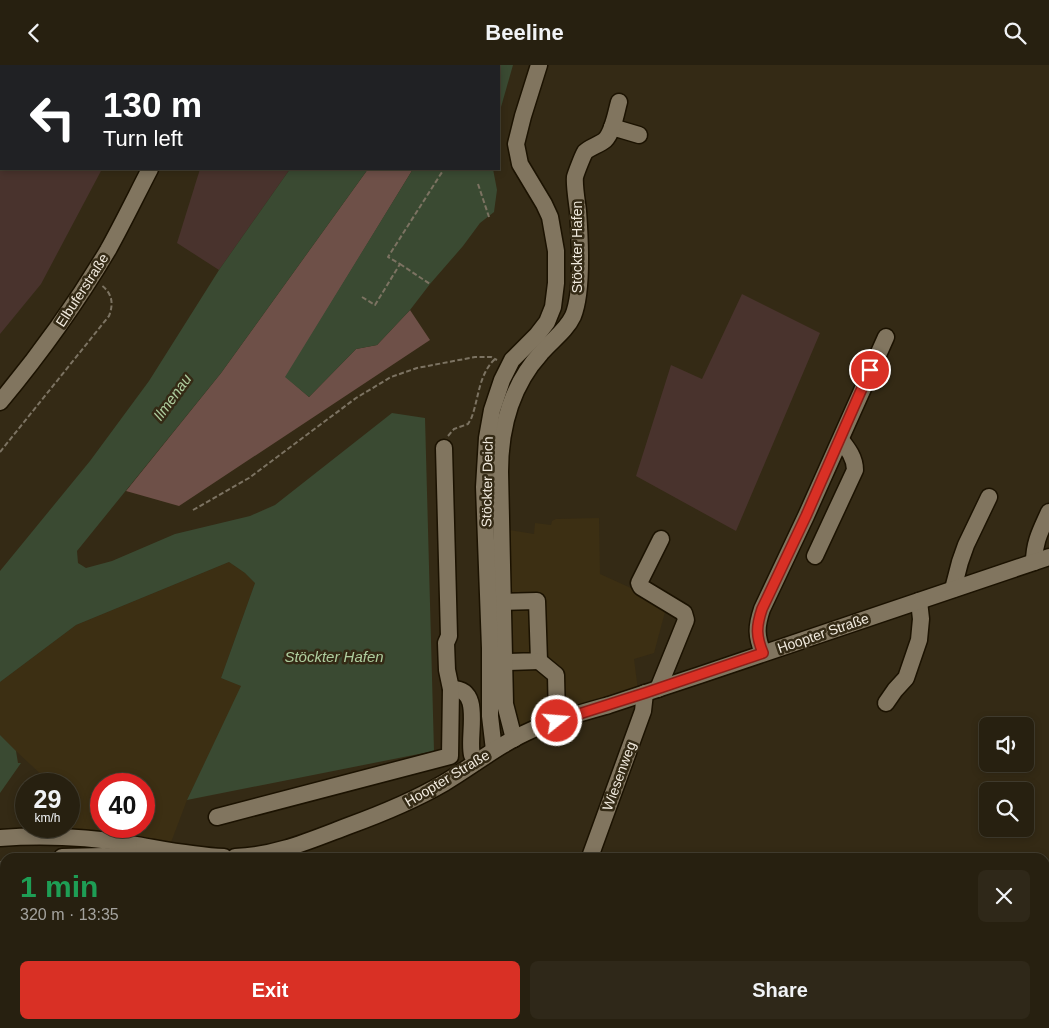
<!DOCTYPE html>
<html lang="en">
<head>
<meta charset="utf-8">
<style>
	:root { --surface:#272010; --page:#2f2819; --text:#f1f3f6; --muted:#a4a39f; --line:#433e30; --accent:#d93025 }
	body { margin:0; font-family:Helvetica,sans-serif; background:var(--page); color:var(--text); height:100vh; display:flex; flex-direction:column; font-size:19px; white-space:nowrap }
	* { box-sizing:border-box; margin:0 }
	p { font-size:16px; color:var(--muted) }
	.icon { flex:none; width:28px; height:28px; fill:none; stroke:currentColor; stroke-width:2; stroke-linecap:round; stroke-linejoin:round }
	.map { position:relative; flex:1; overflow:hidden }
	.details { position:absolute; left:0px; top:788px; width:1050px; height:176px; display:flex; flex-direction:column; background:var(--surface); border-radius:15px 15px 0 0; box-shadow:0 2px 8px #0003,0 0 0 1px var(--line) }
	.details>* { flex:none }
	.hud { position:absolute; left:0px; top:0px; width:500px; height:105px; box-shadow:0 2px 8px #0003,0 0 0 1px var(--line); background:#202124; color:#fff; overflow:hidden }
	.controls { position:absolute; left:979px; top:652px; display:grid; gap:10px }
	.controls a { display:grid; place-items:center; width:55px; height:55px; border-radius:8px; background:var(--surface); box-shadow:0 2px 8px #0003,0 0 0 1px var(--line); font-size:25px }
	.speed { position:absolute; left:15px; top:708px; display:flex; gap:10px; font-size:25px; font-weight:700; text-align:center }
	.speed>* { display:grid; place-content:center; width:65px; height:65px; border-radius:50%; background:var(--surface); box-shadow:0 2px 8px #0003,0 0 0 1px var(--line); line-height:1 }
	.speed small { font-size:12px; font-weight:400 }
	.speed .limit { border:8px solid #d22; background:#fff; color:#111 }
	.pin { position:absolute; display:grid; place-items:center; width:42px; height:42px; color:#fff; margin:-21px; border:2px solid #fff; border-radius:50%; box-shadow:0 1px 5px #0007 }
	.me { position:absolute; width:55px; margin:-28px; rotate:73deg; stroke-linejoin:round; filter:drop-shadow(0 0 4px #0008) }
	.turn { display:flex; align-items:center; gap:18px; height:105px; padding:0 20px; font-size:22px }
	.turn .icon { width:65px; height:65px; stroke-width:2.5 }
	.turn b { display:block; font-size:35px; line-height:42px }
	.round { display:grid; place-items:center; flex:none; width:52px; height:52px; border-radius:8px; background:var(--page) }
	.overview { display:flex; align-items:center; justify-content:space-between; height:85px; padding:0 20px }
	h1 { font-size:30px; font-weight:600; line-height:38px; color:#1e9e55 }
	.action { display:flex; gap:10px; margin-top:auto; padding:10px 20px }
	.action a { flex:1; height:58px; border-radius:8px; background:var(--accent); color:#fff; font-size:20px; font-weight:600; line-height:58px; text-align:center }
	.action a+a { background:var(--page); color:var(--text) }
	header { display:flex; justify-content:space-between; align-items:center; height:65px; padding:0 20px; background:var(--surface); font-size:22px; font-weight:600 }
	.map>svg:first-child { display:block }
	.built { fill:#3c2f13; fill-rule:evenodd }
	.green { fill:#49332d }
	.forest { fill:#6e5048 }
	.water { fill:#3a4a32 }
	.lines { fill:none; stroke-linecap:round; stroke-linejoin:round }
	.stream { stroke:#3a4a32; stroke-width:3 }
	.minor-casing { stroke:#1b1201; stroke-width:19 }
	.path { stroke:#7c7362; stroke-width:2; stroke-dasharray:5 2.5; stroke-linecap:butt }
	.minor { stroke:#81755f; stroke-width:16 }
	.route-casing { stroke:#8d1f18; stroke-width:12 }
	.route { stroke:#d93025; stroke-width:9 }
	.labels { text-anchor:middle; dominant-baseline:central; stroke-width:5; stroke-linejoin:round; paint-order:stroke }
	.street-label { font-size:14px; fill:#f2ebdf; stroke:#342a15 }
	.water-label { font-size:15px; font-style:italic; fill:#afce9f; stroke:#342a15 }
</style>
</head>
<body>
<header><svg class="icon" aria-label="back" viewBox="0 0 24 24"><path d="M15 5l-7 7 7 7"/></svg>Beeline<svg class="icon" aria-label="search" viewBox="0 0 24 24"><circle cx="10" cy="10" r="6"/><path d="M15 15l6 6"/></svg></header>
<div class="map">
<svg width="1049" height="963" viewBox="0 0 1049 963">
	<rect width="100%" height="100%" fill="#342a15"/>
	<!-- built -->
	<g class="built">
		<path d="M599,453L600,509L633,524L665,547L654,588L634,594L638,625L504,670L497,463L534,469L535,458L551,460L552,456L556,454Z"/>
		<path d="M229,497L245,508L255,518L221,613L242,621L187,735L170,780L42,764V761H69V719H45V713L16,686L0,670V617L76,560ZM101,719H144V761H101Z"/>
	</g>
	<!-- green -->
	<g class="green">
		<path d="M0,0H144V1H1V104H102L41,219L0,269Z"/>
		<path d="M200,104H290L219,205L177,178Z"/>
		<path d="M742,229L820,268L736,466L636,411L671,300L702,314Z"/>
	</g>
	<!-- forest -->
	<path class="forest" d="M368,104H413L286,312L309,332L356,284L377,280L410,245L430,275L179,441L126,426L221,308Z"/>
	<!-- water -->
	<g class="water">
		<path d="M363,0H513L499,49V1H362Z"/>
		<path d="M290,104H368L221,308L77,486L78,498L86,503L112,496L175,469L250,451L275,440L392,348L425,353L434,686L187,735L241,621L221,613L255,518L245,508L229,497L76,560L0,617V506L90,396L149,316L219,205Z"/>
		<path d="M413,104H493L497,125L494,147L480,158L463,181L430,219L410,245L377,280L356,284L309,332L285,312Z"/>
		<path d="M0,670L16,686L18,698H21L0,728Z"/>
	</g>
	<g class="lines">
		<!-- stream -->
		<path class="stream" d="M796,962L798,963"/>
		<defs>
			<g id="minor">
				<path d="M190,1V0"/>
				<path d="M612,62L639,70"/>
				<path d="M0,337C40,289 76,239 108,185C123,158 136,131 150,104"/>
				<path d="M815,491L855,405C855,393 848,384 841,375"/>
				<path d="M1034,497C1034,477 1041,465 1049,447"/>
				<path d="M953,524L960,497L966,480L989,432"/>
				<path d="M503,537L537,536L539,596L504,597"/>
				<path d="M763,588C756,571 756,562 762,544L806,451L886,272"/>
				<path d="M539,596L556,610L557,656"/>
				<path d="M451,624C484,623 467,670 472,690C473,691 475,696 476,697"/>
				<path d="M658,624L686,555L684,548L641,522L639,518L661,474"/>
				<path d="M886,638L895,625L906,613L919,575L921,554L919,536"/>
				<path d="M514,674L505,639L500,407C500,364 511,321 541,288C551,276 566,266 573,251C583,227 580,173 578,146C577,137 574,120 575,112C576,108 583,90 585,87C590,82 599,80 605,75C613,67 616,48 619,37"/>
				<path d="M494,685L490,651V583L484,422L487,373L492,345L502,315L512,295L537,270L547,257L553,242L556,218V186L550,152L544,139L520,99L516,79L523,51L539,0"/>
				<path d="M217,752L450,691L451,624L447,605L446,578L449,571L444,383"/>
				<path d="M0,773C43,770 88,772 130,779C161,784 192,791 224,792"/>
				<path d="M62,792L104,791L126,792L129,778"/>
				<path d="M235,792C275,791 311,775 348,761C381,749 413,736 444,718C474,700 501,678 534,664C558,654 584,647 609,640C640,630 670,620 700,610C817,570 933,531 1049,492"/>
				<path d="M590,792L643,646L645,628"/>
				<path d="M760,959L768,963"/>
				<path d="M44,963L49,959"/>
				<path d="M123,963V959"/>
				<path d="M332,963L333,959"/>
				<path d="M669,963L671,959"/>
			</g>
		</defs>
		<!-- minor casing -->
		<use href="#minor" class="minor-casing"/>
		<!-- path -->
		<g class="path">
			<path d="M478,119L489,152"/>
			<path d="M400,199L430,219"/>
			<path d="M362,232L375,240L400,199L388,192L444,104"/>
			<path d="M448,371L454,364L468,359L471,354C479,334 478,310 495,294"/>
			<path d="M0,387L109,251C114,238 112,228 101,220"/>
			<path d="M193,445L249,413L356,333L391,312L417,303L475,292H491L497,295"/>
			<path d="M0,797H5"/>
		</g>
		<!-- minor -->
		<use href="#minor" class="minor"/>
	</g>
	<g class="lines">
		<defs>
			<path id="route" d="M557,656L645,628L763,588C756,571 756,562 762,544L806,451L870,305"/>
		</defs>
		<!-- route casing -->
		<use href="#route" class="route-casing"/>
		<!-- route -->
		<use href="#route" class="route"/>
	</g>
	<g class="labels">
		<!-- street labels -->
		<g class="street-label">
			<text transform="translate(577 182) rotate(-90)">Stöckter Hafen</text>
			<text transform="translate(82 225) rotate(-57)">Elbuferstraße</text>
			<text transform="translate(487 417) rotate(-89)">Stöckter Deich</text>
			<text transform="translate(823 568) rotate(-19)">Hoopter Straße</text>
			<text transform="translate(619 711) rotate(-70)">Wiesenweg</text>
			<text transform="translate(447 713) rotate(-31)">Hoopter Straße</text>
		</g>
		<!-- water labels -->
		<g class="water-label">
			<text transform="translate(172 332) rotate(-54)">Ilmenau</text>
			<text x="334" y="591">Stöckter Hafen</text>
		</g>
	</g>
</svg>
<div class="controls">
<a><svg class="icon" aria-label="sound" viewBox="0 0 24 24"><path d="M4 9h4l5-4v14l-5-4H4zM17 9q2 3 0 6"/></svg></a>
<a><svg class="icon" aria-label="search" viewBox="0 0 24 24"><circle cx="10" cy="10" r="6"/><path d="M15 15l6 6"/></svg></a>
</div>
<div class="speed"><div>29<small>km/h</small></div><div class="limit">40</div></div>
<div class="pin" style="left:870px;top:305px;background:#d93025"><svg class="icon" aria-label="arrive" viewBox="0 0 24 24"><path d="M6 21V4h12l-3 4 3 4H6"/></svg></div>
<svg class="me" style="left:557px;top:656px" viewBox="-20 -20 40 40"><circle r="17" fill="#d93025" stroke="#fff" stroke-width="3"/><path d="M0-11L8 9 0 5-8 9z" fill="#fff"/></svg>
<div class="hud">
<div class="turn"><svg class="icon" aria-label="left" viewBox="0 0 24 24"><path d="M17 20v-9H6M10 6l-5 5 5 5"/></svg><div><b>130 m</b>Turn left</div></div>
</div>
<section class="details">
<div class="overview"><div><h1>1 min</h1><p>320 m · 13:35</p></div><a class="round"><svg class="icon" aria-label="close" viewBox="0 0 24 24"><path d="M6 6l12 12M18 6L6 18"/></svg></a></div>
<div class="action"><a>Exit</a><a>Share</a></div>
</section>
</div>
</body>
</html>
